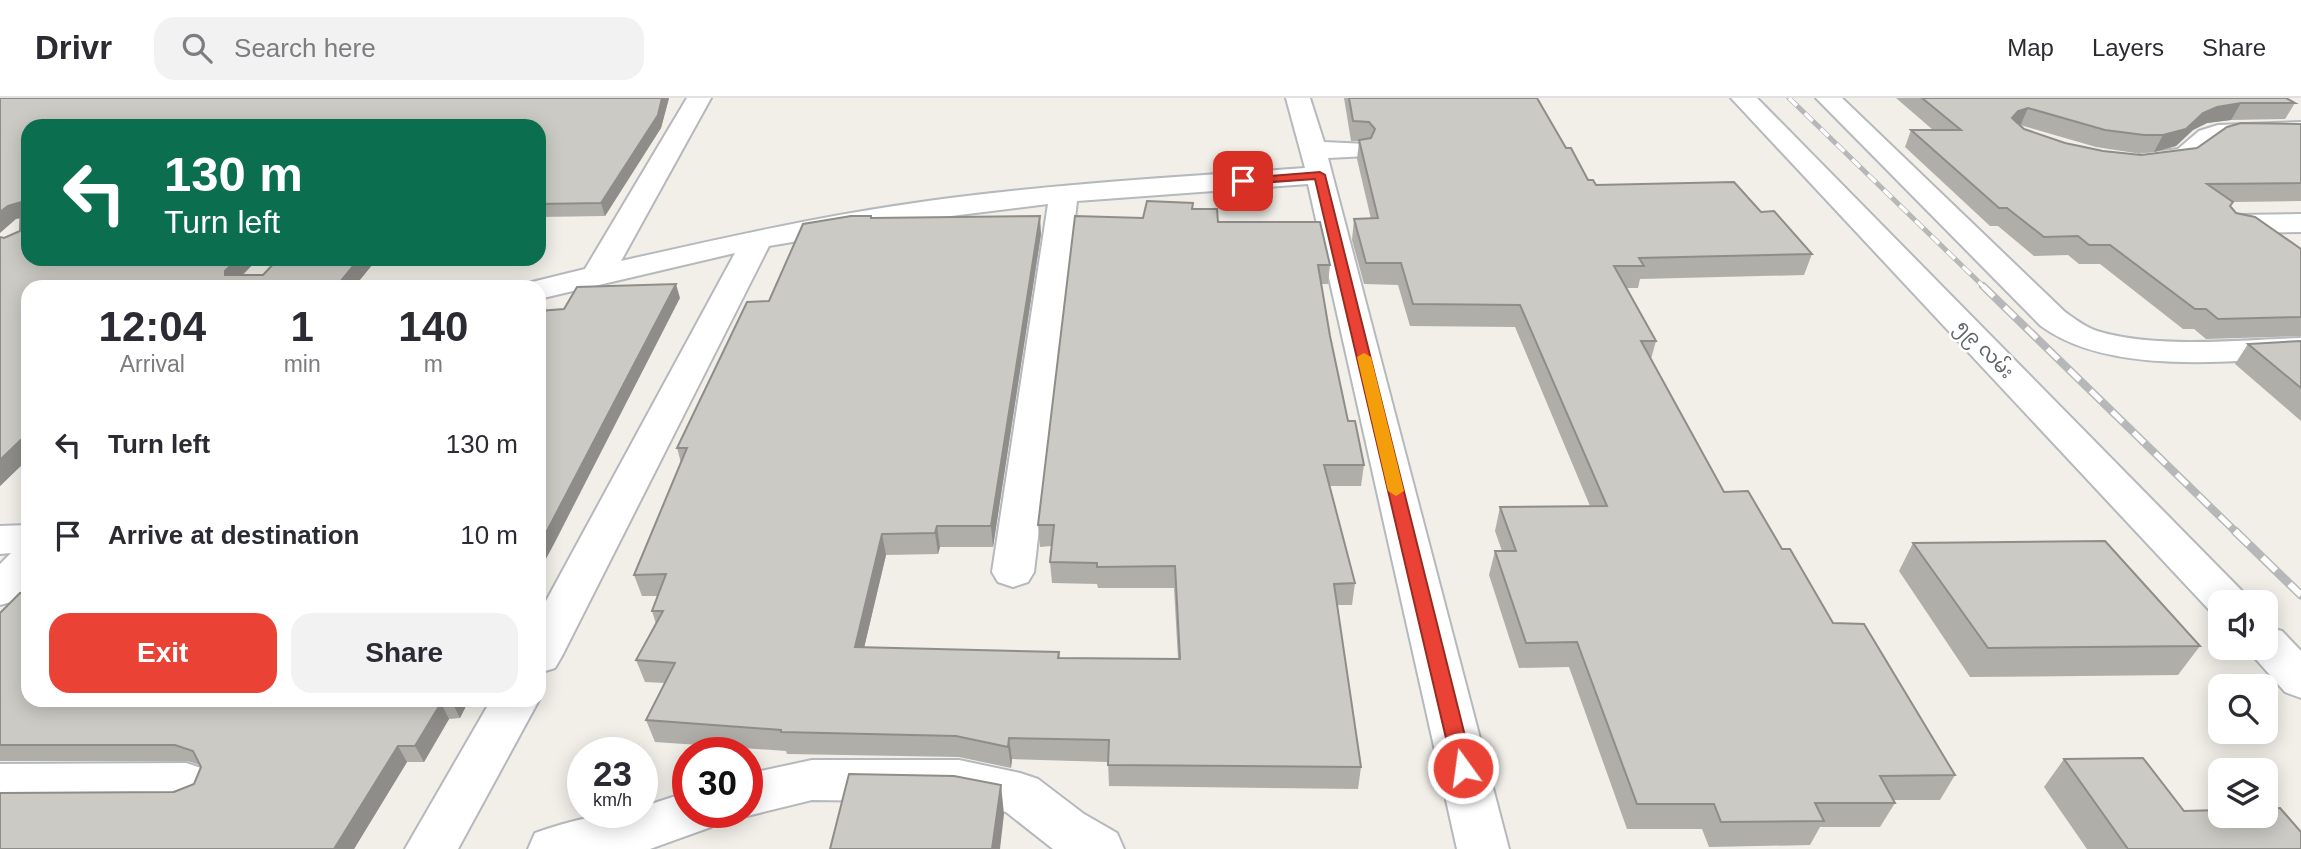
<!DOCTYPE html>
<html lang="en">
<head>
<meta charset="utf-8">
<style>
	:root { --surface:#fff; --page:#f2f2f3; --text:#2b2b33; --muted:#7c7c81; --line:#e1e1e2; --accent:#ea4335 }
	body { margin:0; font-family:Arial,"Noto Sans Myanmar",sans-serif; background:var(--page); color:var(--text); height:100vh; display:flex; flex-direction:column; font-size:26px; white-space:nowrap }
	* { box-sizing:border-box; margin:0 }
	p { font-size:23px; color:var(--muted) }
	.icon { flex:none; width:38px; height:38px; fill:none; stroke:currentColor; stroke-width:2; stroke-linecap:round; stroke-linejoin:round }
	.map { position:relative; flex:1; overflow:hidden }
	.sheet { position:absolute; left:21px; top:182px; width:525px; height:427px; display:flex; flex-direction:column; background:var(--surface); border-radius:21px; box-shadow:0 4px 18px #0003 }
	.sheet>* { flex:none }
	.guide { position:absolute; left:21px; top:21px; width:525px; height:147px; border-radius:21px; box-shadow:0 4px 18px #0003; background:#0b6e4f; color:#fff; overflow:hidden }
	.tools { position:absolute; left:2208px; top:492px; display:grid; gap:14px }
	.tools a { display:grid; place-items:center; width:70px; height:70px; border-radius:14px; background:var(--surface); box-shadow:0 4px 18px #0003; font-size:35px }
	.speed { position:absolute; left:567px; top:639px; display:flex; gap:14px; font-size:35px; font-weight:700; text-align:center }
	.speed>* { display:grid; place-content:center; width:91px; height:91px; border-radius:50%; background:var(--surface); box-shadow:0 4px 18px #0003; line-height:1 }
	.speed small { font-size:18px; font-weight:400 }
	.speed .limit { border:10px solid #d22; background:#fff; color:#111 }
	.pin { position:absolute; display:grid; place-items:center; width:60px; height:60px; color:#fff; margin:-30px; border-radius:14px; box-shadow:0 4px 10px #0006 }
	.me { position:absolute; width:77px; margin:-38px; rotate:346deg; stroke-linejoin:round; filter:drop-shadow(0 0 5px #0008) }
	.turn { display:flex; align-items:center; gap:24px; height:147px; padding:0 28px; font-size:32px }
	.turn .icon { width:91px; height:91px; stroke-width:2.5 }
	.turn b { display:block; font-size:49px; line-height:60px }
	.eta { display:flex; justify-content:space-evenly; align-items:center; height:119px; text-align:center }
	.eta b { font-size:42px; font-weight:700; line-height:49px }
	.action { display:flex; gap:14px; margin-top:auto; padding:14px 28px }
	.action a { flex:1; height:80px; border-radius:21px; background:var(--accent); color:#fff; font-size:28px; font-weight:700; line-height:80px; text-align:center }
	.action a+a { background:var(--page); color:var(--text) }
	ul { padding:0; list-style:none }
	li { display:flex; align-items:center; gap:21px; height:91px; padding:0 28px }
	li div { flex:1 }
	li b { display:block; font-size:26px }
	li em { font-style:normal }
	header { display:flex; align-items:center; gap:42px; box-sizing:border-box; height:98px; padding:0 35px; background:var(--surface); border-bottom:2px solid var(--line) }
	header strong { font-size:33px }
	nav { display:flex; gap:38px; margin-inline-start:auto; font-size:24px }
	.search { width:490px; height:63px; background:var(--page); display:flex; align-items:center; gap:18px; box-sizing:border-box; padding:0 24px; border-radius:21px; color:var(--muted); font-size:26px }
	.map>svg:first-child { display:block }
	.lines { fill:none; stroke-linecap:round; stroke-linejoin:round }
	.minor-casing { stroke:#b5b8bc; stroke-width:4 }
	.minor { fill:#fff; fill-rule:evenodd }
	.rail-far2-casing { stroke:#b6b7b8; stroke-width:5 }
	.rail-far1-casing { stroke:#b6b7b8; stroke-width:8 }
	.rail-casing { stroke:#b6b7b8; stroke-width:9 }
	.rail-far2 { stroke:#fff; stroke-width:3.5; stroke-dasharray:11; stroke-linecap:butt }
	.rail-far1 { stroke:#fff; stroke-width:5; stroke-dasharray:15; stroke-linecap:butt }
	.rail { stroke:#fff; stroke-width:6; stroke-dasharray:19; stroke-linecap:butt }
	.wall { fill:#afaea9 }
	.shaded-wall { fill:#8f8d8a }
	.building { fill:#cccac5; stroke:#8f8d8a; stroke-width:2 }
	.route { fill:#ea4335; stroke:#982c22; stroke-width:2 }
	.slow { fill:#f59e0b }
	.labels { text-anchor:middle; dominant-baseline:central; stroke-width:5; stroke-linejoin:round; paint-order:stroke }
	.street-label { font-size:19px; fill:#5f6368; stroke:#fff }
</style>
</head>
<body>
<header>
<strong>Drivr</strong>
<div class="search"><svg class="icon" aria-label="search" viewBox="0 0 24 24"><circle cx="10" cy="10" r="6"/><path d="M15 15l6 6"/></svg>Search here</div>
<nav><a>Map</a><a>Layers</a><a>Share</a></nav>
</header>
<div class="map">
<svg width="2301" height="751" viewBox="0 0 2301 751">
	<rect width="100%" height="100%" fill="#f1efe8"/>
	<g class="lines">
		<defs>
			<g id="minor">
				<path d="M687,0H711L621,163C723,140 825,117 928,103C1053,86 1179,79 1305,70L1286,0H1310L1324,44L1367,46L1371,52L1367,58L1328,60L1509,751H1457L1308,86L1077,103L1034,474L1028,484L1013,489L998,484L992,474L1048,106L927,121L769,148L562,558L555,570L539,575V516L735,155L539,201V189H525L528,185L585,171Z"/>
				<path d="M1731,0H1757L2242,493L2249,504H2221V518L2212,515Z"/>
				<path d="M1816,0H1842L2065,214C2075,221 2085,229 2097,233C2154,251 2241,242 2301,240V260C2223,263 2108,277 2041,228Z"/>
				<path d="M2301,24V40L2220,43L2201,60L2191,64L2159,70L2139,68L2135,62L2139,56L2178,51L2199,33L2218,27Z"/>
				<path d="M2301,116V134L2237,135L2227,132L2222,126L2227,120L2237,117Z"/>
				<path d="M28,427V489L15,503L0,507V466L11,455L0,456V428Z"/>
				<path d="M2266,529L2282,533L2301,553V600L2285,594L2246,550H2266Z"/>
				<path d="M491,602H539L458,751H405Z"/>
				<path d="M812,662H959L1020,675L1038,681L1084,716L1117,735L1124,751H1053L1006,714L959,704L812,702L747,718L735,714H747V676Z"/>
				<path d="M186,665L204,671L211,686L204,701L186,707L0,708V666Z"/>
				<path d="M688,694V714H719L711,729L650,751H528L535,735C568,723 607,714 642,714V709Z"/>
			</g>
		</defs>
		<!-- minor casing -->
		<use href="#minor" class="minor-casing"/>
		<!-- minor -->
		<use href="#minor" class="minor"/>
		<defs>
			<path id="rail-far2" d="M1789,0L1985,190"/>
			<path id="rail-far1" d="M1983,188L2237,435"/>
			<path id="rail" d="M2235,433L2301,497"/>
		</defs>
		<!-- rail-far2 casing -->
		<use href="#rail-far2" class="rail-far2-casing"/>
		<!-- rail-far1 casing -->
		<use href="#rail-far1" class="rail-far1-casing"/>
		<!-- rail casing -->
		<use href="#rail" class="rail-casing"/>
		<!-- rail-far2 -->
		<use href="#rail-far2" class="rail-far2"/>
		<!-- rail-far1 -->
		<use href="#rail-far1" class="rail-far1"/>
		<!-- rail -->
		<use href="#rail" class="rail"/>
	</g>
	<!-- wall -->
	<g class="wall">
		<path d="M0,0H669L661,30L605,118L539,119V28H28L258,161L243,177H263L278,161H377L354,189H28V361L0,388V139L4,140L20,133L21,120L16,121Z"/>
		<path d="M1344,0H1537L1566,50L1588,82L1596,87L1761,114L1812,156L1804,177L1640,181L1638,190H1626L1656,243L1651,261L1724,394L1782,451L1833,525L1955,677L1940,702H1894L1895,705L1880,729H1820L1810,747L1709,749L1702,731H1627L1569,569L1519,570L1489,477L1495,453H1502L1495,433L1500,409L1590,408L1515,229L1410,228L1398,187L1364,186L1352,142L1354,121H1371L1357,61L1359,43H1351Z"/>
		<path d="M1896,0H2286L2295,5L2285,21L2231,22L2207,25L2193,32L2176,48L2154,54L2135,55L2096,49L2020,27L2024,31L2065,45L2103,53L2141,57L2197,50L2301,26V103L2232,104L2230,108L2236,115L2301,151V238L2206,241L2194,231H2183L2100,166H2079L2068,157L2034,158L1998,128H1990L1905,49L1911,32H1933Z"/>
		<path d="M1193,111L1218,124L1330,167L1328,186H1321L1330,238L1348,323L1364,367L1361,388H1330L1355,485L1352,507H1337L1361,669L1358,691L1109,688L1108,664L1012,661L1011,670L959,659L787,656L786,653L655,644L646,622L665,585L645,584L636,562L656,526L652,513L658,498H642L634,477L681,365L677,350L872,120L1041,136L993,449H940L938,456L886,457L864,550L1059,554L1060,560L1178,561L1174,490H1098L1097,486L1052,485L1050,464L1052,448L1040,449L1038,427L1143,120Z"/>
		<path d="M2301,243V323L2235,266L2248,246Z"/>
		<path d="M1913,445L2200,548L2178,577L1970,579L1899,473Z"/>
		<path d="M0,515L28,602H469L460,620L449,621L424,664H407L354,751H0L194,686L201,669L200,667L187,663H0Z"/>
		<path d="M2064,661L2184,713L2301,751H2087L2044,689Z"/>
	</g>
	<!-- shaded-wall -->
	<g class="shaded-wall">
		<path d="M662,0H669L661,30L605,118L601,105Z"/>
		<path d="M2241,5L2231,22L2207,25L2193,32L2176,48L2154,54L2163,37L2217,9Z"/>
		<path d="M2028,10L2021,26L2010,30L2012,20L2018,13Z"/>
		<path d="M21,104L28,118L16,121L0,135V114L8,108Z"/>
		<path d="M1040,118L1041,136L993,449L991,428Z"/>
		<path d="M237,161H258L232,187L225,177V173Z"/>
		<path d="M359,161H377L354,189H336Z"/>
		<path d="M676,186L680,200L554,446L540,472L539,446Z"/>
		<path d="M28,335V361L0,388V362Z"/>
		<path d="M937,428L940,449L938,456L935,435Z"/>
		<path d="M882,436L886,457L859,571L855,549Z"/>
		<path d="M453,602H469L460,620L452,604Z"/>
		<path d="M441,605L449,621L424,664L415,648Z"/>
		<path d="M1009,640L1012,661L1011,670L1008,649Z"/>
		<path d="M398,648L407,664L354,751H334Z"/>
		<path d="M1001,687L1004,716L1000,751H992Z"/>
	</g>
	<!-- building -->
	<g class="building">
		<path d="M0,0H662L658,17L601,105L539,106V28H28V161H237L225,173V177H263L278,161H359L336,189H28V335L0,362V139L4,140L20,133L21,104L8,108L0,114Z"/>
		<path d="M1349,0H1537L1566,50H1571L1588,82H1593L1596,87L1734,84L1761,114L1774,113L1812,156L1639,160L1644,168H1614L1656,243H1641L1724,394L1748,393L1782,451H1790L1833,525L1864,526L1955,677L1880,678L1895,705H1815L1824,723L1721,724L1714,706H1637L1577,544L1526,545L1495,453H1516L1500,409L1607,408L1520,207L1413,206L1401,165H1366L1354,121L1378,120L1359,42L1371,40L1375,31L1369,24L1353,23Z"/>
		<path d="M1922,0H2286L2295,5H2241L2217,9L2203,15L2186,31L2163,37H2144L2105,32L2028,10L2018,13L2012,20L2024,31L2065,45L2103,53L2141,57L2197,50L2227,29L2241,25L2301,26V85L2207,86L2233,104L2230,108L2236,115L2255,119L2301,151V219L2218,221L2206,211H2195L2110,147H2089L2078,138L2044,139L2007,110H1999L1911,32H1961Z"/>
		<path d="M1147,103L1193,105L1192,111H1217L1218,124H1320L1330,167H1318L1330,238L1348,323H1355L1364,367H1324L1355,485L1334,486L1361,669L1108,667L1109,642L1009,640L1008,649L956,638L781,634V632L646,622L675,565L636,562L663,513H652L666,476L634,477L687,350H677L747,204L769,203L803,126L851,118H871V120L1040,118L991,428H937L935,435L882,436L855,549L1059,554L1058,560L1180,561L1175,468L1097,469V465L1050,464L1054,427H1038L1075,118L1143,120Z"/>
		<path d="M676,186L548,431L539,446V213L564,211L577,189Z"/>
		<path d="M2301,243V290L2248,246Z"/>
		<path d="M2105,443L2200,548L1988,550L1913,445Z"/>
		<path d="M28,494V602H453L452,604L441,605L415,648H398L334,751H0V695L174,694L194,686L201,669L193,653L175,647H0V515L20,495Z"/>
		<path d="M2143,660L2184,713L2221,712V718H2266V711L2280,710L2301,734V751H2128L2064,661Z"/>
		<path d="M849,676L954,678L1001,687L992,751H830Z"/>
	</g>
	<!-- route -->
	<path class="route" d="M1320,74L1325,77L1473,670L1470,676L1463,678L1456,676L1453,670L1315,81L1243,86L1237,83L1243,80Z"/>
	<!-- slow -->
	<path class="slow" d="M1364,255L1371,259L1404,393L1396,398L1388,393L1357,259Z"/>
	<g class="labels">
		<!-- street labels -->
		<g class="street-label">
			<text transform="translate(1985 251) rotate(46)">၅၉ လမ်း</text>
		</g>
	</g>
</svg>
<div class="tools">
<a><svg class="icon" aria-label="sound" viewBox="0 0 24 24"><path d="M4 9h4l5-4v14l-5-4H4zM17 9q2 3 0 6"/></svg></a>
<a><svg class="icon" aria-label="search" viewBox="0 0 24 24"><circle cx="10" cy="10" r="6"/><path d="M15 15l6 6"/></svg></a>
<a><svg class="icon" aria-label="layers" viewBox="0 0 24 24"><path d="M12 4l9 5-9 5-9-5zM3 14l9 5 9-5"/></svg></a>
</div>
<div class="speed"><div>23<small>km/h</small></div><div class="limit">30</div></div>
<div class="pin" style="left:1243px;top:83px;background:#d93025"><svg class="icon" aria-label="arrive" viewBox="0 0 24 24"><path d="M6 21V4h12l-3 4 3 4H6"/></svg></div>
<svg class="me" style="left:1463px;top:670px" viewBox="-20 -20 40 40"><circle r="17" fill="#ea4335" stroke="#fff" stroke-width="3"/><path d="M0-11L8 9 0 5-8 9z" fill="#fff"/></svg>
<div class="guide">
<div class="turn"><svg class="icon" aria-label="left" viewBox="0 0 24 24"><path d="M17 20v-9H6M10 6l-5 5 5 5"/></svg><div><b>130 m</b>Turn left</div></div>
</div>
<section class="sheet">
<div class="eta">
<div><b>12:04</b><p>Arrival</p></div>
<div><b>1</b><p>min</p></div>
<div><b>140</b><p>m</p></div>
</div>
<ul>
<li><svg class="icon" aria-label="left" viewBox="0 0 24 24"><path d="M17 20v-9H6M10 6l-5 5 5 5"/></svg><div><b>Turn left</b></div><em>130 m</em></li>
<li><svg class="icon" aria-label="arrive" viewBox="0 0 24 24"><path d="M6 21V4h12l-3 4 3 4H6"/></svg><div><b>Arrive at destination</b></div><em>10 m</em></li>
</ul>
<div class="action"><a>Exit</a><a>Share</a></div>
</section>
</div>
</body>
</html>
